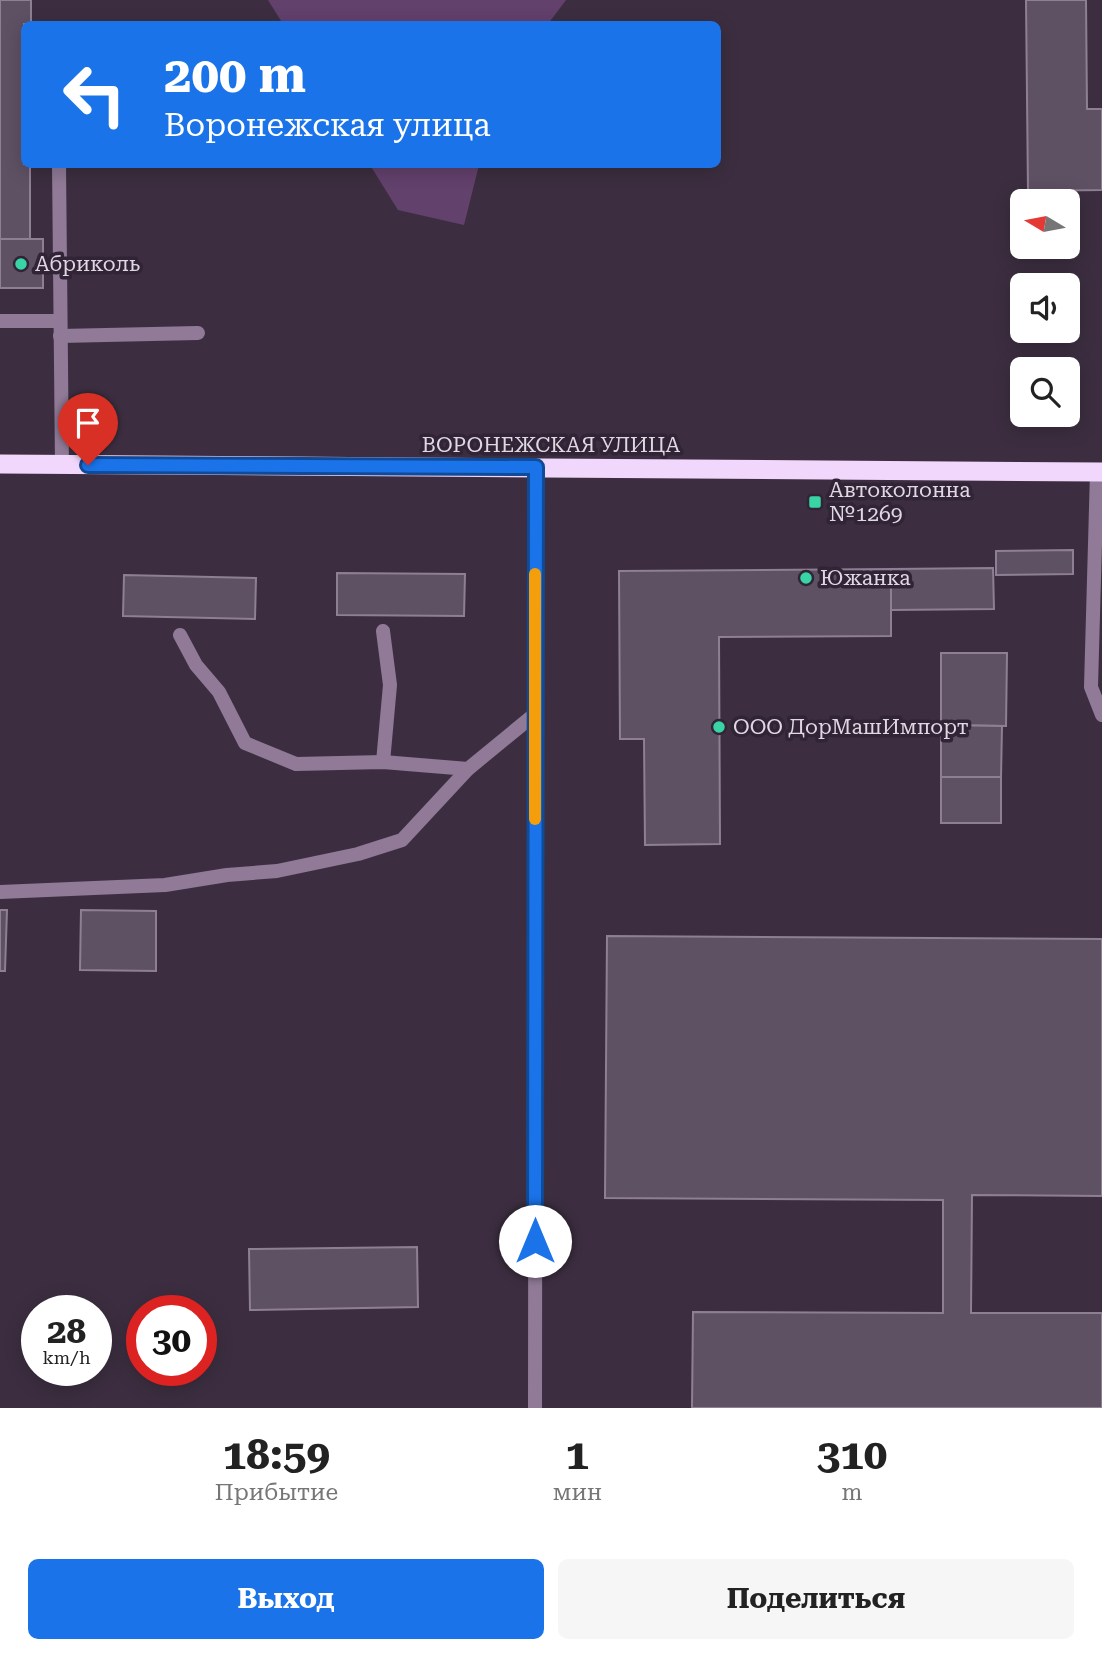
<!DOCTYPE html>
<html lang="ru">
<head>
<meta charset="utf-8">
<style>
	:root { --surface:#fff; --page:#f6f6f6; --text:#222; --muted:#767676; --accent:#1a73e8 }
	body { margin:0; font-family:"Roboto Serif",serif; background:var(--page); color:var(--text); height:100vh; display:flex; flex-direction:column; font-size:26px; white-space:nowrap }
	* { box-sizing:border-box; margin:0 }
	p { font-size:23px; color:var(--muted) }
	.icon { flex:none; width:38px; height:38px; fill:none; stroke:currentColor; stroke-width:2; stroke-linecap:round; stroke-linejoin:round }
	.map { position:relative; height:1408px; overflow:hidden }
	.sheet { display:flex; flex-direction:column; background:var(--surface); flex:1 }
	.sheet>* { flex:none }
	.hud { position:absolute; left:21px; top:21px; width:700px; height:147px; border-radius:10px; box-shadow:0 4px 18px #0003; background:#1a73e8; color:#fff; overflow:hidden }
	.needle { width:46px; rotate:280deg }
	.fabs { position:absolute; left:1010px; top:189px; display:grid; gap:14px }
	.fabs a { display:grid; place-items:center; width:70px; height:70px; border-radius:10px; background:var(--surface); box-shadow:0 4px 18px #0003; font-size:35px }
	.speed { position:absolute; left:21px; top:1295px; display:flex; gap:14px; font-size:35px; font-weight:700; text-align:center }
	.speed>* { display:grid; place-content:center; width:91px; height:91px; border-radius:50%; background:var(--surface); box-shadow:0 4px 18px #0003; line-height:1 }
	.speed small { font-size:18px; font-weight:400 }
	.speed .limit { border:10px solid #d22; background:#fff; color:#111 }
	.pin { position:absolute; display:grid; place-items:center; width:60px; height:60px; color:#fff; margin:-72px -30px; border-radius:50% 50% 50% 0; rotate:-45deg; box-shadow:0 0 7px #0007 }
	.pin .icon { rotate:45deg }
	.me { position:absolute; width:77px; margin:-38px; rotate:0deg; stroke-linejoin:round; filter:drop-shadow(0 0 5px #0008) }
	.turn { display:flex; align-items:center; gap:24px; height:147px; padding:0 28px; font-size:32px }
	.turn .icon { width:91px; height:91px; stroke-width:2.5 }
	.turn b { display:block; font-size:49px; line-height:60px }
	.eta { display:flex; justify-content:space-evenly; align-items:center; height:119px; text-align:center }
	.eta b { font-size:42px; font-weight:700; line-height:49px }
	.primary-button { display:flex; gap:14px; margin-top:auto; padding:14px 28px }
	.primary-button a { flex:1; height:80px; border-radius:10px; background:var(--accent); color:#fff; font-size:28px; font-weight:700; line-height:80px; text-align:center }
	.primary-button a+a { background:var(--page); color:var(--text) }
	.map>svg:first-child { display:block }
	.green { fill:#62416d }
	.building { fill:#5f5164; stroke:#8f7f94; stroke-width:2 }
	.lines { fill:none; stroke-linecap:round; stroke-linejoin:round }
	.service { stroke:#907a97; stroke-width:14 }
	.minor { stroke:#907a97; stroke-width:14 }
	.trunk { stroke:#f2d7fc; stroke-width:19 }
	.route-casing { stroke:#114b97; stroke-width:18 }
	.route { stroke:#1a73e8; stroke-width:12 }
	.slow { stroke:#f59e0b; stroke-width:12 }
	.poi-dot { fill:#39d4a5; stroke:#312436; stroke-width:2.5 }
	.labels { text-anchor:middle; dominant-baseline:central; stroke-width:7; stroke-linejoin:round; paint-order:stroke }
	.poi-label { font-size:21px; fill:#dfd7e2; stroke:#312436; text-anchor:start }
	.street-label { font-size:21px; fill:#dfd7e2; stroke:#312436 }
</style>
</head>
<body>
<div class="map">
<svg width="1102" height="1408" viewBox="0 0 1102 1408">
	<rect width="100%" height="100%" fill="#3c2e40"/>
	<!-- green -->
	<g class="green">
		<path d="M268,0H566L548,24H283Z"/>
		<path d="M370,165H479L464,225L398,210Z"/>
	</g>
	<!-- building -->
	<g class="building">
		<path d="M0,0H31V24H24V164H30V239H0Z"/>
		<path d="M1026,0H1086L1087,109H1102V190L1028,191Z"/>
		<rect x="0" y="239" width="43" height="49"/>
		<path d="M1073,550V574L996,575V551Z"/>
		<path d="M993,568L994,609L891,610V569Z"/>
		<path d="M891,569V636L719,637L720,844L645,845L644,739H620L619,571Z"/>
		<path d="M337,573L465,574L464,616L337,615Z"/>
		<path d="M124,575L256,578L255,619L123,616Z"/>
		<path d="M941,653H1007L1006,726L941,725Z"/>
		<path d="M941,725L1002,726L1001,777H941Z"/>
		<rect x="941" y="777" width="60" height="46"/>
		<path d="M0,910H7L5,971H0Z"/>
		<path d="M81,910L156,911V971L80,970Z"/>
		<path d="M607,936L1102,939V1196L972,1195L971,1313H1102V1408H692L693,1312L943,1313V1200L605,1198Z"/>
		<path d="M417,1247L418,1307L250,1310L249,1249Z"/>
	</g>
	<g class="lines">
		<!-- service -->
		<g class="service">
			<path d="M59,164L62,465"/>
			<path d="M0,321H60"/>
			<path d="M60,336L198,333"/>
			<path d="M1097,472L1091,687L1102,715"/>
			<path d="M383,631L390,685L383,762"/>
			<path d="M180,635L196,665L219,692L245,743L296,764L383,762L468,769"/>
			<path d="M0,892L165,885L227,875L277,871L358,854L402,840L468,769L535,714"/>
		</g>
		<!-- minor -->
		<path class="minor" d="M535,1408L536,467"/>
		<!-- trunk -->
		<path class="trunk" d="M0,464L1102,472"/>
	</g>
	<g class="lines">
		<defs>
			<path id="route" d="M88,465L536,467L535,1241"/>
		</defs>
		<!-- route casing -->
		<use href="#route" class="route-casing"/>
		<!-- route -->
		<use href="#route" class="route"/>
		<!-- slow -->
		<path class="slow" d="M535,819V574"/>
	</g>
	<!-- markers -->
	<g class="poi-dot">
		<circle cx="21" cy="264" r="7"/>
		<rect x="808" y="495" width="14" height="14" rx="3.5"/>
		<circle cx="806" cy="578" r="7"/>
		<circle cx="719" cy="727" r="7"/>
	</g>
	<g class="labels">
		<!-- poi labels -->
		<g class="poi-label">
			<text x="35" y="264">Абриколь</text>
			<text x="829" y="490">Автоколонна<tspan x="829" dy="24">№1269</tspan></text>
			<text x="820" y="578">Южанка</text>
			<text x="733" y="727">ООО ДорМашИмпорт</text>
		</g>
		<!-- street labels -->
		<g class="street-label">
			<text x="551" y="445">ВОРОНЕЖСКАЯ УЛИЦА</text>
		</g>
	</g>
</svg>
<div class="fabs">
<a><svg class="needle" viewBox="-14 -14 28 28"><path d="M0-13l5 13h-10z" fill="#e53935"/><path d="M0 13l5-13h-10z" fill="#767676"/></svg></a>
<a><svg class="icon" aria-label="sound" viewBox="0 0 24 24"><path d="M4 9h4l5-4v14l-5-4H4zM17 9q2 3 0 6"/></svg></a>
<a><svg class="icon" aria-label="search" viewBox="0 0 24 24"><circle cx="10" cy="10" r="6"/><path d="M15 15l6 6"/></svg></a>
</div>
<div class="speed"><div>28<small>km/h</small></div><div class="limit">30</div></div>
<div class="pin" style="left:88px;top:465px;background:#d93025"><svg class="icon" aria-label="arrive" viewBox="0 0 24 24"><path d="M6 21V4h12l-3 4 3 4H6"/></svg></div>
<svg class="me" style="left:535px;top:1241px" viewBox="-20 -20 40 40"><circle r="19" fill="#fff"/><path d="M0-13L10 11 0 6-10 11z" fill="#1a73e8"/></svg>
<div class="hud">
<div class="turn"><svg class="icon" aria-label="left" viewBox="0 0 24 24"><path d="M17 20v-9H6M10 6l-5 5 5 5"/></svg><div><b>200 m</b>Воронежская улица</div></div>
</div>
</div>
<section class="sheet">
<div class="eta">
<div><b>18:59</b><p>Прибытие</p></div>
<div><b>1</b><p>мин</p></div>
<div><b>310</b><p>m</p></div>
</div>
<div class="primary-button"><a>Выход</a><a>Поделиться</a></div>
</section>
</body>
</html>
